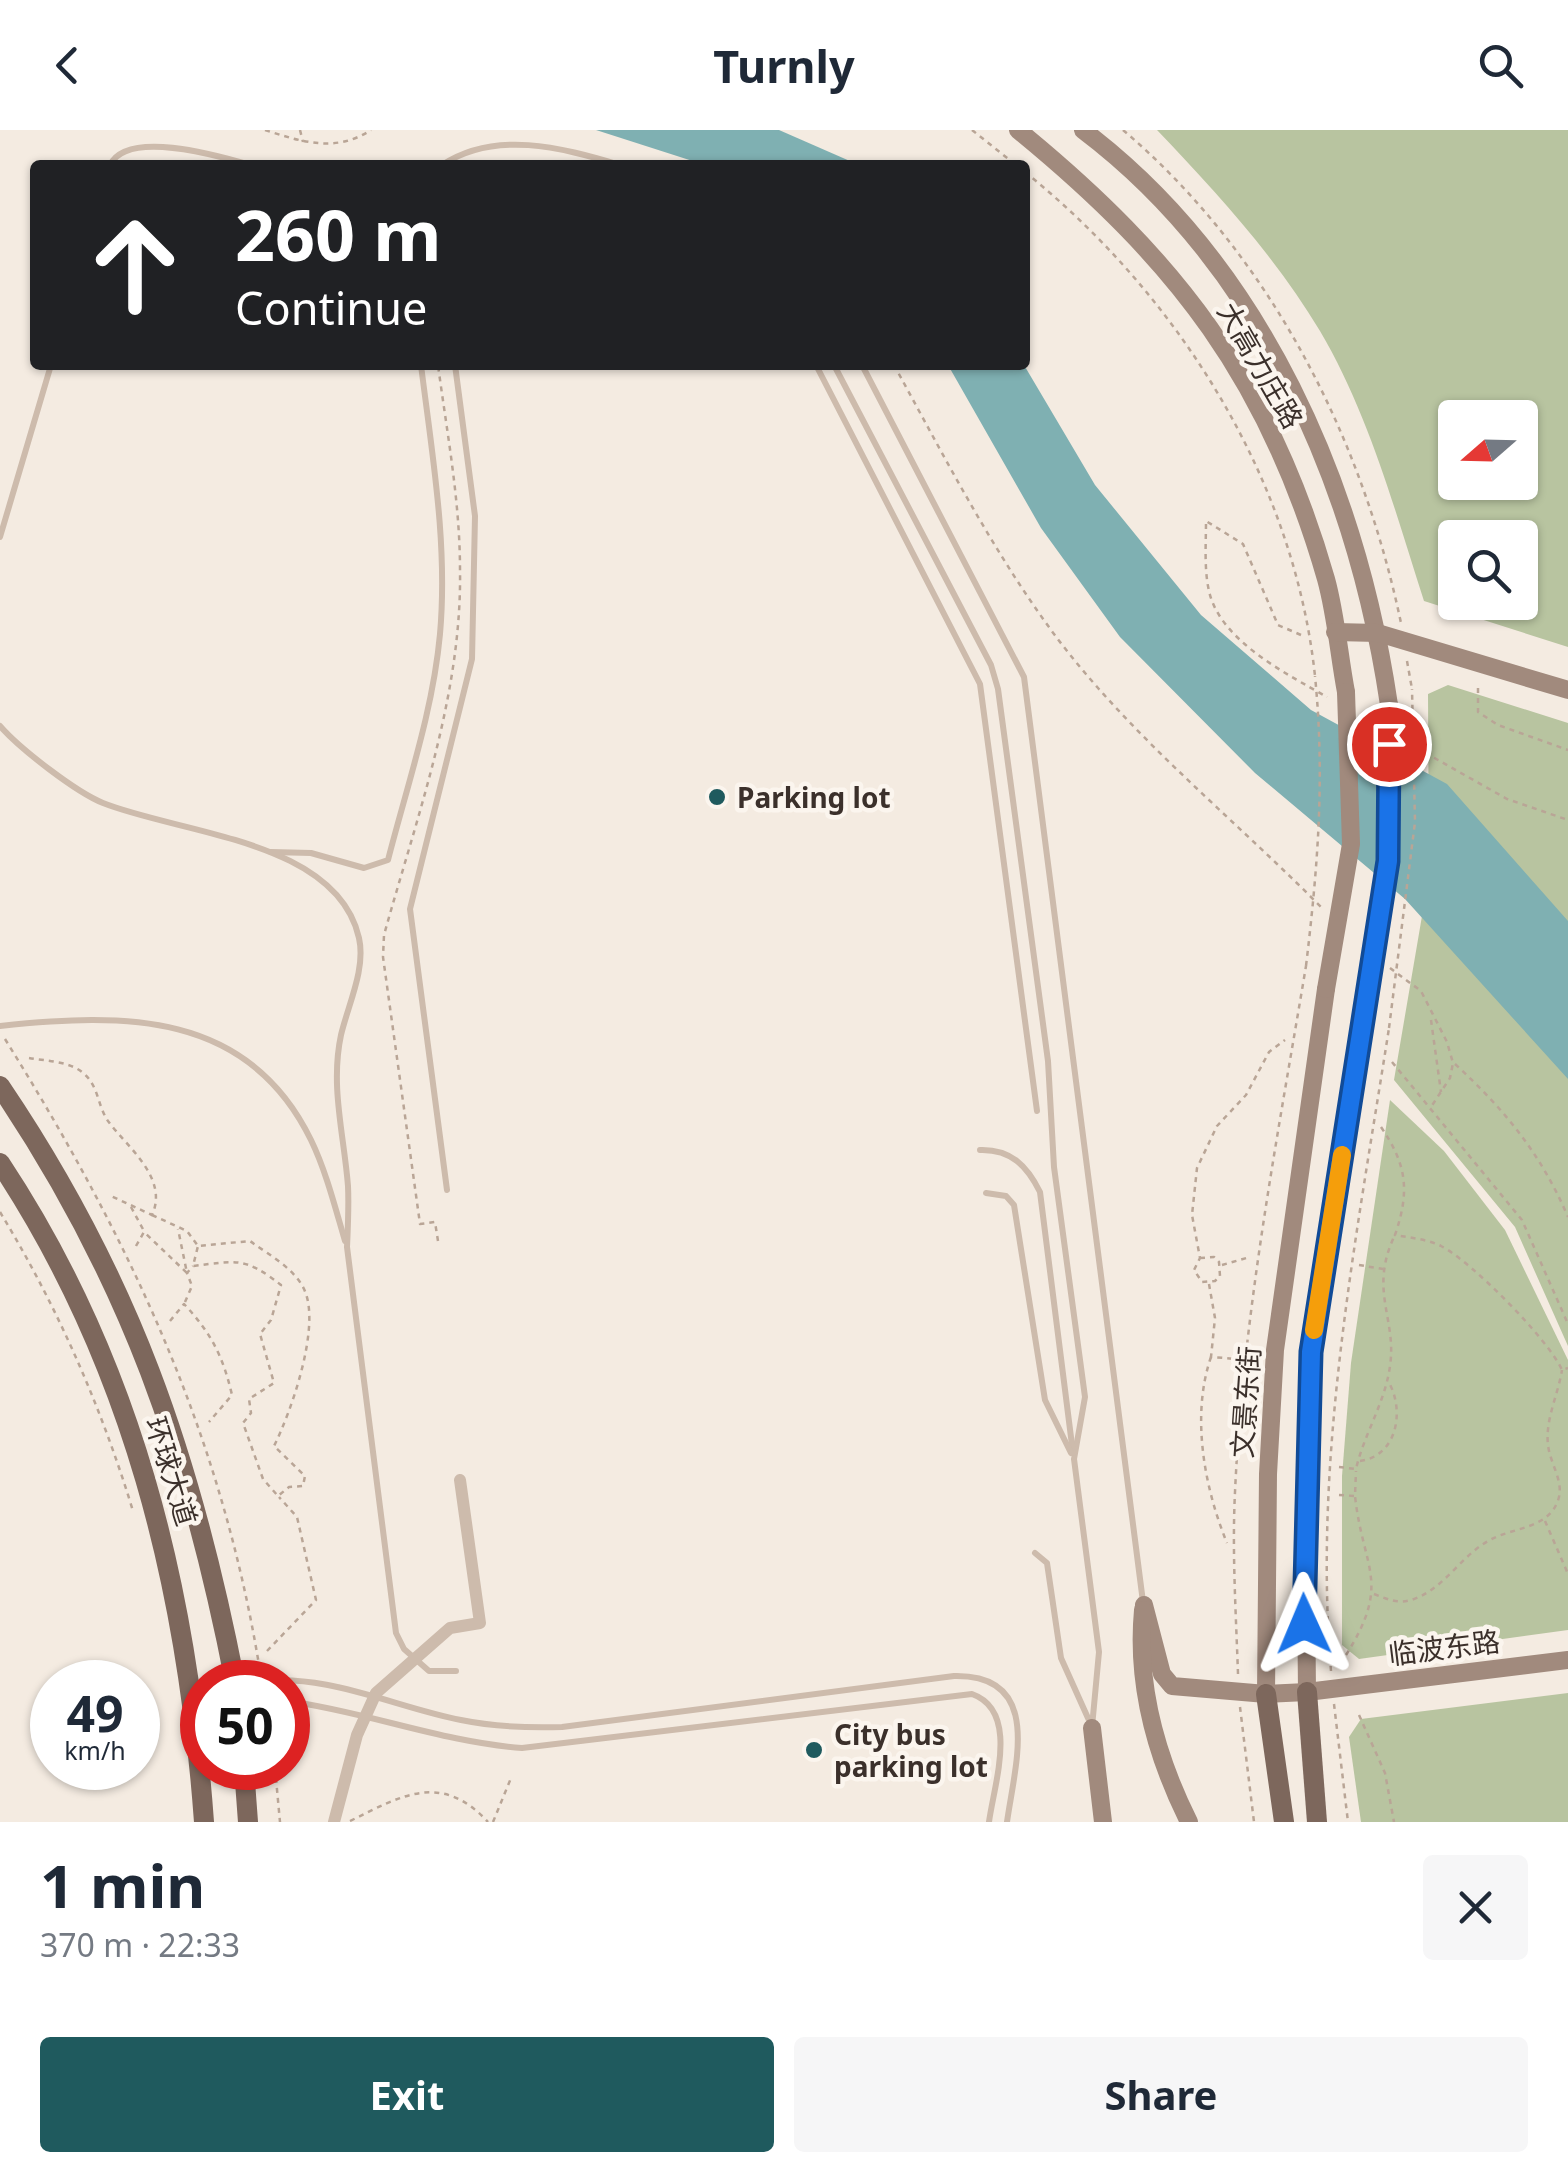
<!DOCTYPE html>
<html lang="en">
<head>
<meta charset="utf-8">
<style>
	:root { --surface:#fff; --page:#f6f6f7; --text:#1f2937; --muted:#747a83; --accent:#1f5a5e }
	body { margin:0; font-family:"Noto Sans","Noto Sans SC",sans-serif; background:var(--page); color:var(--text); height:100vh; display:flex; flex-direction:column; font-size:38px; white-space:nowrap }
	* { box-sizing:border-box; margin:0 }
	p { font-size:32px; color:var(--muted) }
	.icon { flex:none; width:55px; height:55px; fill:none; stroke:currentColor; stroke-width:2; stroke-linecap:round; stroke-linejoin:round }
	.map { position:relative; height:1692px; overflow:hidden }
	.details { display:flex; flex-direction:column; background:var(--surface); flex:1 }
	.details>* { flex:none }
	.top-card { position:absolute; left:30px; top:30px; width:1000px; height:210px; border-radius:10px; box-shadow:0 2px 8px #0004; background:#202124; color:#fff; overflow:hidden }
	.needle { width:65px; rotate:250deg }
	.fabs { position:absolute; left:1438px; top:270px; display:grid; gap:20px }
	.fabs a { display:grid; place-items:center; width:100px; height:100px; border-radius:10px; background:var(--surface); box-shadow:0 2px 8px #0004; font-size:50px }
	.speed { position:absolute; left:30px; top:1530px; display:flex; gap:20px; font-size:50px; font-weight:700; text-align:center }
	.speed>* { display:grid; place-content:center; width:130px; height:130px; border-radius:50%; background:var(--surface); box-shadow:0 2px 8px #0004; line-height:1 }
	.speed small { font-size:25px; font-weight:400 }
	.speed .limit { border:15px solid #d22; background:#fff; color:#111 }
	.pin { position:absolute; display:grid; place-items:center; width:85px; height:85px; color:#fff; margin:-42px; border:5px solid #fff; border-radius:50%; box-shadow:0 2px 10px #0007 }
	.me { position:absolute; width:110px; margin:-55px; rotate:359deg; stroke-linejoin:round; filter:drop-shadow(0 0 8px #0008) }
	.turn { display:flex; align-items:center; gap:35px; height:210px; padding:0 40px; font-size:45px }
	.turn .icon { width:130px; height:130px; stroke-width:2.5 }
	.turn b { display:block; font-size:70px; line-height:85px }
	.round { display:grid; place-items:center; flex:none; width:105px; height:105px; border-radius:10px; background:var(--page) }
	.headline { display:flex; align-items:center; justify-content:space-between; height:170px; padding:0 40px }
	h1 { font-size:60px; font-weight:700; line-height:75px }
	.primary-button { display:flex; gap:20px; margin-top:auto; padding:20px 40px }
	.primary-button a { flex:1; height:115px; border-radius:10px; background:var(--accent); color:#fff; font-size:40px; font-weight:700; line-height:115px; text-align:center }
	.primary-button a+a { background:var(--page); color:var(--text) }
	header { display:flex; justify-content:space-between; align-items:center; height:130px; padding:0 40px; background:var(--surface); font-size:45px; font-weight:700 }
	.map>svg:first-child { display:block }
	.green { fill:#b8c4a0; fill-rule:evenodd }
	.water { fill:#7fb0b2 }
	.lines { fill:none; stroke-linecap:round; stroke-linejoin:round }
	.path { stroke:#b9a596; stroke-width:2.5; stroke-dasharray:5 5; stroke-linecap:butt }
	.lane { stroke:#cdbbac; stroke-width:6 }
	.secondary { stroke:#a18a7d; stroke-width:18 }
	.primary { stroke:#7d675c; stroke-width:20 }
	.path-bridge { stroke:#b9a596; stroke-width:2.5; stroke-dasharray:5 5; stroke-linecap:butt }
	.street-bridge { stroke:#cdbbac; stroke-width:12 }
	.secondary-bridge { stroke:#a18a7d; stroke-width:18 }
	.route-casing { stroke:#114b97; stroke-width:25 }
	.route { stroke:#1a73e8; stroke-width:18 }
	.slow { stroke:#f59e0b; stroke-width:18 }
	.poi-dot { fill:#1f5a5e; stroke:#fbf5ee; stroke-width:4 }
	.labels { text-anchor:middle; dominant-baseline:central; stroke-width:9; stroke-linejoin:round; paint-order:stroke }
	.street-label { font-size:28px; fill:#3b302b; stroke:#fbf5ee }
	.poi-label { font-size:28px; font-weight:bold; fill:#3b302b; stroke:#fbf5ee; text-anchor:start }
</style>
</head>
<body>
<header><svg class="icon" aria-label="back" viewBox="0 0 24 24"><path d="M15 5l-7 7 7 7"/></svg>Turnly<svg class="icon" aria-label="search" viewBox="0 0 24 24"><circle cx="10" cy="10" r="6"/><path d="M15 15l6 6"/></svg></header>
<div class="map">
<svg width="1568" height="1692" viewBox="0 0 1568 1692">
	<rect width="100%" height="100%" fill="#f4ebe1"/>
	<!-- green -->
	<g class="green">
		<path d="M1157,0H1568V517L1424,471C1395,381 1369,284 1320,201C1275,126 1217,63 1157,0ZM1455,288H1520V352H1455ZM1455,408H1520V472H1455Z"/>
		<path d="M1448,555L1568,593V1216L1515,1097L1394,950L1429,745L1428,564Z"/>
		<path d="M1390,970L1444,1021L1505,1100L1568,1230V1500L1359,1529L1342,1515V1346L1351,1233Z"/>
		<path d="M1568,1563V1692H1361L1349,1607L1361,1589Z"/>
	</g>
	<!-- water -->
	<g class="water">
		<path d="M596,0H779L859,35H705Z"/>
		<path d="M948,235H1024L1095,355L1201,485L1311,580L1447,654L1568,791V949L1405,769L1255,643L1120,507L1041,398Z"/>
	</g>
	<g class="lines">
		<!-- path -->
		<g class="path">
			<path d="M265,0C302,12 336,23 371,0"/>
			<path d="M300,0L303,12"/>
			<path d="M972,0L1016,35"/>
			<path d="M1123,0C1270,125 1362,307 1401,493"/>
			<path d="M1025,42C1178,165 1294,349 1315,546"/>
			<path d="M894,235C944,326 992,420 1054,504C1130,606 1231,686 1321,777"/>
			<path d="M1301,505L1278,495L1243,414L1206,391C1206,414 1204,439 1209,461C1220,511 1287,544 1327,567"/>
			<path d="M1407,531L1412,559"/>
			<path d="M1478,558V582L1498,595L1568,620"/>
			<path d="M1408,613L1507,669L1568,690"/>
			<path d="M1390,838L1421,861L1447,912L1453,933L1450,948L1431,977"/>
			<path d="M1431,890L1441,962"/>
			<path d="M5,909C130,1110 222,1305 260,1541"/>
			<path d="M29,928C46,931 68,931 82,942C99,955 97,975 108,991C127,1017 169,1048 152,1085L111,1066"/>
			<path d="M1392,932L1522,1090L1568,1194"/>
			<path d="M1455,934C1505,980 1541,1024 1568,1087"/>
			<path d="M1381,997C1407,1035 1410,1061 1395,1105C1411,1108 1427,1109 1441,1116C1471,1131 1549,1210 1562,1240L1568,1238"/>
			<path d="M131,1077L144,1101"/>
			<path d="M0,1082C57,1176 101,1276 133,1381"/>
			<path d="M152,1085L187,1101L198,1116L250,1111C269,1125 298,1140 306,1164C319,1202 291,1282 274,1316L305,1346L303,1356L289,1357L278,1366L263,1349L243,1293L251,1283L249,1269L274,1253L260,1204L271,1190L281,1155C244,1126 237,1131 193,1136L198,1116"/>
			<path d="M438,1111L435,1092L420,1094L383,827L384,805C417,686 462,565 460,440C460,371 447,303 438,235"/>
			<path d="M136,1116L144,1102L187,1143L178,1099"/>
			<path d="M1200,1128L1214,1127L1219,1132L1220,1146L1215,1151L1202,1152L1194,1140L1200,1128L1192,1085L1197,1038L1217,996L1246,965L1269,922L1285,910"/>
			<path d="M1222,1135L1250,1127"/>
			<path d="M1359,1135L1383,1139"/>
			<path d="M1209,1154L1215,1188L1211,1227L1237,1229"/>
			<path d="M185,1172L192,1156L187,1143L193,1136"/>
			<path d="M170,1191L184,1174C211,1203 223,1226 232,1265L209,1292"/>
			<path d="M1211,1227C1191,1285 1204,1357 1227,1413"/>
			<path d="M1360,1331C1398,1326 1405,1279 1388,1251"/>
			<path d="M1339,1337L1356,1339C1364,1304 1385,1273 1390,1236C1397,1189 1369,1161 1394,1107"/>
			<path d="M1339,1365L1355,1366L1356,1341"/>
			<path d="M1545,1391L1568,1444"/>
			<path d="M1374,1464C1387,1469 1398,1474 1411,1470C1444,1460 1461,1425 1490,1410C1513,1397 1551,1399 1559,1367C1563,1350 1550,1333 1548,1315C1545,1290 1558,1265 1562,1240"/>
			<path d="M267,1521L316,1470L297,1387L279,1367"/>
			<path d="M1346,1525C1392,1452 1363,1440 1355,1366"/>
			<path d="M1331,1541C1313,1326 1356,1110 1389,898"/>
			<path d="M1238,1544C1236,1484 1232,1422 1235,1362C1243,1185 1277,1010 1306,836"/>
			<path d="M1334,1574L1348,1692"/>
			<path d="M1240,1577L1254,1692"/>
			<path d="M1359,1585L1385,1643L1394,1692"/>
			<path d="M275,1638L280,1692"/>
			<path d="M350,1691C401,1666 441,1641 488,1692"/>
			<path d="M493,1692L511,1648"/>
		</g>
		<!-- lane -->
		<g class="lane">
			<path d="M110,35C127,0 213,24 250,35"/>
			<path d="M442,35C495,0 560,17 620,35"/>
			<path d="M816,235L980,554L1037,981"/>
			<path d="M834,235L991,535L998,559L1048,931L1054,1037L1085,1267L1074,1329L1099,1522L1092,1597"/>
			<path d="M862,235L1024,547L1143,1472"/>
			<path d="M0,407L51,235"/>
			<path d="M0,596C20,619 76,662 103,673C181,704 337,710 359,808C366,839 348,875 341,905C330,956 344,1005 348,1056C349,1076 348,1096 347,1117L396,1503L404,1519L429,1541H456"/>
			<path d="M271,722L311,723L364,738L388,730C407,656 433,581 440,504C448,414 432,324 421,235"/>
			<path d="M0,896C123,883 248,880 311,1010C326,1041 335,1077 345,1111"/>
			<path d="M980,1020C1011,1019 1027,1036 1040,1062L1073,1323"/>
			<path d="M447,1060L410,779L472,529L475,386L455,235"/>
			<path d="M986,1063L1006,1066L1014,1075L1045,1270L1071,1323"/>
			<path d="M1035,1423L1047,1433L1061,1528L1092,1597"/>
			<path d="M256,1552C326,1542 394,1577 461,1590C495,1597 528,1598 562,1597L954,1546C1044,1544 1015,1634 1007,1692"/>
			<path d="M288,1571C367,1582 442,1612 522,1618L972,1564C1020,1581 994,1654 989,1692"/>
		</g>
		<!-- secondary -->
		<g class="secondary">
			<path d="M1018,0C1177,130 1269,250 1326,449C1336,485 1339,525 1346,562"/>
			<path d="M1083,0C1263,136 1357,358 1389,575"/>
			<path d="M1335,502L1378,503L1568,560"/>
			<path d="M1144,1475L1162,1544L1172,1556L1266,1564L1307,1562L1568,1530"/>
			<path d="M1143,1480C1136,1555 1156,1626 1189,1692"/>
			<path d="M1307,1562L1305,1346L1311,1222L1367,880"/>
			<path d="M1266,1564L1268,1344L1275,1220L1326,859"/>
			<path d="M1092,1598L1103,1692"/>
		</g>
		<!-- primary -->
		<g class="primary">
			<path d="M0,956C130,1148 191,1326 235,1552"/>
			<path d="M0,1033C132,1232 187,1457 204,1692"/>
			<path d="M1307,1562L1317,1692"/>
			<path d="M1266,1564L1284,1692"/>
			<path d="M244,1638L248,1692"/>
		</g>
		<!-- path-bridge -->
		<g class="path-bridge">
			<path d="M1306,836C1318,735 1325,647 1315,546"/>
			<path d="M1389,898L1415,692L1412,559"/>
		</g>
		<!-- street-bridge -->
		<path class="street-bridge" d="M334,1692L357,1605L376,1563L450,1498L480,1493L460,1350"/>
		<!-- secondary-bridge -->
		<g class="secondary-bridge">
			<path d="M1326,859L1351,714L1346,562"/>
			<path d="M1367,880L1388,731L1389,575"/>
		</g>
	</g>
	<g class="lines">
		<defs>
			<path id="route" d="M1304,1494L1311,1222L1388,731L1389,614"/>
		</defs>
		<!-- route casing -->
		<use href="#route" class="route-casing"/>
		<!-- route -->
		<use href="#route" class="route"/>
		<!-- slow -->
		<path class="slow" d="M1314,1200L1342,1025"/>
	</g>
	<!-- markers -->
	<g class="poi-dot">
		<circle cx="717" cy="667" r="10"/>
		<circle cx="814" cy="1620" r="10"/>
	</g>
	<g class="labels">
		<!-- street labels -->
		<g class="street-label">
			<text transform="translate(1261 235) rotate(60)">大高力庄路</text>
			<text transform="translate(1245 1272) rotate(-86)">文景东街</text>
			<text transform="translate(172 1341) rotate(73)">环球大道</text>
			<text transform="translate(1444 1517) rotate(-7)">临波东路</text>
		</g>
		<!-- poi labels -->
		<g class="poi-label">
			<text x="737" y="667">Parking lot</text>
			<text x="834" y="1604">City bus<tspan x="834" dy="32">parking lot</tspan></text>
		</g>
	</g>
</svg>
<div class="fabs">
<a><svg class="needle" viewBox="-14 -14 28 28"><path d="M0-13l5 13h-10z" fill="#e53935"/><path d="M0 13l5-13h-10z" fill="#747a83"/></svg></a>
<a><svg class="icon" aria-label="search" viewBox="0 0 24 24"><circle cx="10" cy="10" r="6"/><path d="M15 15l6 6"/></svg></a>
</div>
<div class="speed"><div>49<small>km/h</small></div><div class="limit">50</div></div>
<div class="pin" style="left:1389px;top:614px;background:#d93025"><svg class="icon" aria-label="arrive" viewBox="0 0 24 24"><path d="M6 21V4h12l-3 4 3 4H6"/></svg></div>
<svg class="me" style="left:1304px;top:1494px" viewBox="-20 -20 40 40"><path d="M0-17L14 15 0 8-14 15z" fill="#1a73e8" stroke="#fff" stroke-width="4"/></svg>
<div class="top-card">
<div class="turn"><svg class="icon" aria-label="ahead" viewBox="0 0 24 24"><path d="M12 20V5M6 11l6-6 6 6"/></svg><div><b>260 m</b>Continue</div></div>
</div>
</div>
<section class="details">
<div class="headline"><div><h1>1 min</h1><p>370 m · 22:33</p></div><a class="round"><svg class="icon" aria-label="close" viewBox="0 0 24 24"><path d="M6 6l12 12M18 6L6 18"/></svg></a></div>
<div class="primary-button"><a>Exit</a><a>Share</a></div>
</section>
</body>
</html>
